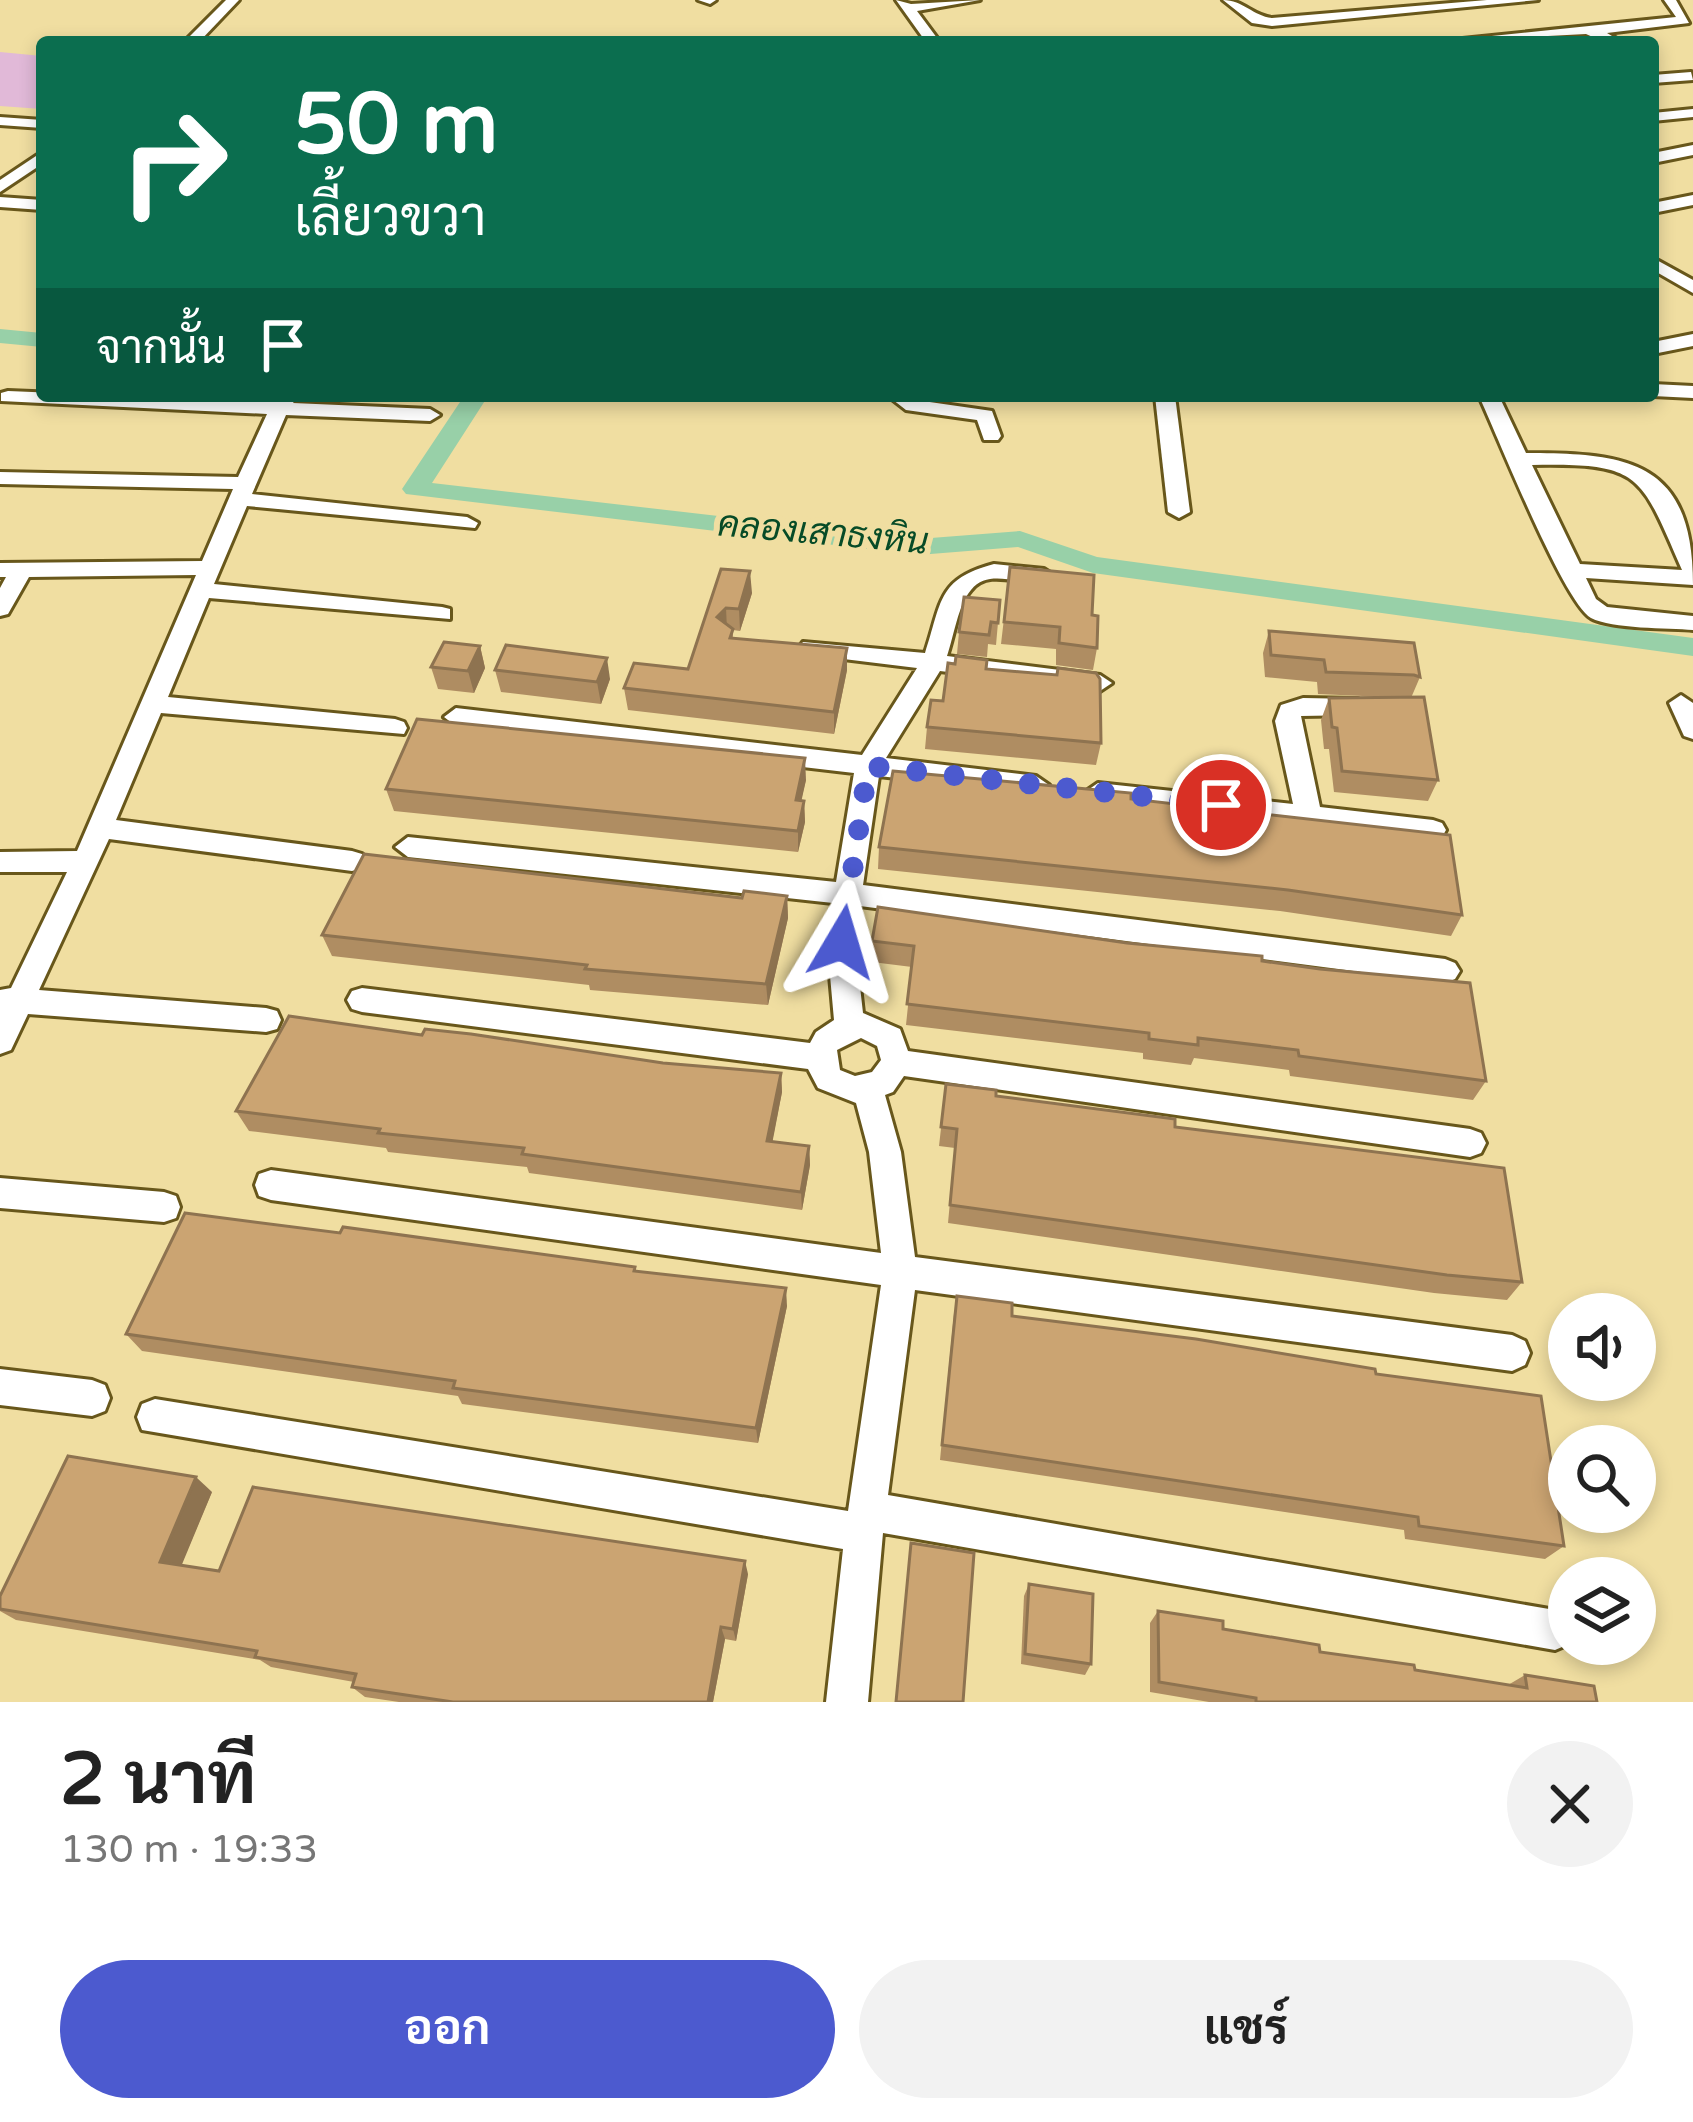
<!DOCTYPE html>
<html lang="th">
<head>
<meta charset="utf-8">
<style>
	:root { --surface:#fff; --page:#f2f2f2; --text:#222; --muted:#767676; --accent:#4c5acf }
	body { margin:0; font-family:"Varela Round",Sarabun,sans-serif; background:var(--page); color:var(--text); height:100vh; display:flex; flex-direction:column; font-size:45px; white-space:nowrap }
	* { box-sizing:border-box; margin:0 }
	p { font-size:39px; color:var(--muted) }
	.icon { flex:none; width:66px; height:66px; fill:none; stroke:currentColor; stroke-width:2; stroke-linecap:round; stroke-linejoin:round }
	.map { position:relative; height:1702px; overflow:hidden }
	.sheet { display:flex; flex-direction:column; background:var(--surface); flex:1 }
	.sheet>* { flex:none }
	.hud { position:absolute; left:36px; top:36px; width:1623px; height:366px; border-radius:12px; box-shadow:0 6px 18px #0003; background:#0b6e4f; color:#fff; overflow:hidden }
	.buttons { position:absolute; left:1548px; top:1293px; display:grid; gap:24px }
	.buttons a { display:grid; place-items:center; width:108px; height:108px; border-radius:50%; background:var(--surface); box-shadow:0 6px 18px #0003; font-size:60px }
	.pin { position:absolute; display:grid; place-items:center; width:102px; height:102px; color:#fff; margin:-51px; border:6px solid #fff; border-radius:50%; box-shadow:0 3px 12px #0007 }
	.me { position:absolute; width:132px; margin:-66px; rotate:7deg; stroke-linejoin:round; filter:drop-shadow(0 0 9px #0008) }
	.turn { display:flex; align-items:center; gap:42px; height:252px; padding:0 60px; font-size:54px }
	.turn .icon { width:156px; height:156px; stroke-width:2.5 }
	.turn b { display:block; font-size:84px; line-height:102px }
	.then { display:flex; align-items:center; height:114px; padding:0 60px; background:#0003; gap:24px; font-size:45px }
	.round { display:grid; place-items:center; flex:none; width:126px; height:126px; border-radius:63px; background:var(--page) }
	.overview { display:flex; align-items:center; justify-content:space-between; height:204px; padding:0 60px }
	h1 { font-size:72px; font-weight:700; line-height:90px }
	.action { display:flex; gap:24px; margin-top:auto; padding:24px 60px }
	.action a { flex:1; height:138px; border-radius:72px; background:var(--accent); color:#fff; font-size:48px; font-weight:700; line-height:138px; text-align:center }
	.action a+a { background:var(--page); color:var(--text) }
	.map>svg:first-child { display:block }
	.green { fill:#e1b9d8 }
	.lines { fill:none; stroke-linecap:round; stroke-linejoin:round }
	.canal { fill:#98d0a8; fill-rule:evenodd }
	.street-casing { stroke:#68571b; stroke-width:6 }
	.street { fill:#fff; fill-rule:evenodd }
	.wall { fill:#af8d62 }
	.shaded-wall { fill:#8e7350 }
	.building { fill:#cba472; stroke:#8e7350; stroke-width:3 }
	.route { stroke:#4c5acf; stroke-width:21; stroke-dasharray:0 37.8 }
	.labels { text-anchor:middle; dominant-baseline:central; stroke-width:12; stroke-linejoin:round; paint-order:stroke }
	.water-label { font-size:36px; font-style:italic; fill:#074b27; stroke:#f0dea1 }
</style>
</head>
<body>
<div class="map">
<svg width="1693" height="1702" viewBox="0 0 1693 1702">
	<rect width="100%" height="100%" fill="#f0dea1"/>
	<!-- green -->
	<path class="green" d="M0,52L42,56V109L0,106Z"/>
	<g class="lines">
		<!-- canal -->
		<g class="canal">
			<path d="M0,329L42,333V347L0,343Z"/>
			<path d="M464,396H488L432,483L918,539L1020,531L1097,557L1693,638V656L1093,573L1018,547L918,555L406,494L402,489Z"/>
		</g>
		<defs>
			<g id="street">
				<path d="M226,0H239L199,42H184Z"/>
				<path d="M698,0H716L710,4Z"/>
				<path d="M896,0L911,4L980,0L917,11L940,42H926Z"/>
				<path d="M1223,0C1243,0 1253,16 1272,18L1487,0H1538L1272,26L1252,23Z"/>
				<path d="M1664,0H1676L1689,23L1607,33L1622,42H1604L1586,34L1433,42L1676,17Z"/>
				<path d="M1691,72L1693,80L1653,83V75Z"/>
				<path d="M1693,109V117L1653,121V113Z"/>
				<path d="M0,117L42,120V128L0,125Z"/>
				<path d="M1693,145V155L1653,163V153Z"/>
				<path d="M42,152V164L0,192V180Z"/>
				<path d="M1693,195V205L1653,213V203Z"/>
				<path d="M0,197L42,200V210L0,207Z"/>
				<path d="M1653,258L1693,280V293L1653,270Z"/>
				<path d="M1693,334V346L1653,354V342Z"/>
				<path d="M1653,384L1693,386V398L1653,396Z"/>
				<path d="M8,391L274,402L278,396H298L293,403L430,409L440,415L430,421L286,415L252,494L467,517L478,523L475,528L247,506L214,584L442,607L450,609V619L209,598L168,697L395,719L404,722L407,728L404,734L161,713L116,820L352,851L362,854L366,861L362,868L352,871L109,839L39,990L266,1008L277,1011L281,1020L277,1029L266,1032L28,1014L11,1050L0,1054V990L11,988L67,872H0V852L77,851L196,575L29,577L8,614L0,616V588L6,577H0V563L202,561L233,489L0,484V472L238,477L267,414L1,401V393Z"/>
				<path d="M888,396L992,411L1001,436L998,440H984L977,420L906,410Z"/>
				<path d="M1155,396H1175L1190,512L1179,518L1168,512Z"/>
				<path d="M1479,396H1499L1526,453C1630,453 1693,462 1693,585L1586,578L1596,599L1607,607L1693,616V630C1668,628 1612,629 1591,618C1564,603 1498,437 1479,396ZM1532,465C1642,463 1640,474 1682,570L1580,564Z"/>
				<path d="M994,564L1044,569L1055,576C1032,595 993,563 971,590C958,605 954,636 947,656L1100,675L1112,683L1100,691L940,671L886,758L1036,776L1049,785L1036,794L879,776L863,885L1445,959L1455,963L1460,971L1455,979L1445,983L860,906L855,942L863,1013L900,1029L908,1051L1470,1129L1481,1133L1486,1143L1481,1153L1470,1157L904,1076L893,1092L885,1095L901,1152L915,1257L1512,1335L1525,1341L1530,1353L1525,1365L1512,1371L915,1290L888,1495L1555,1610L1569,1616V1644L1555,1650L883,1533L868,1702H826L843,1549L142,1430L137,1417L142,1404L155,1399L848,1511L881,1285L271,1200L259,1196L255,1185L259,1174L271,1170L881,1253L869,1152L856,1103L818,1088L808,1069L362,1012L352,1009L347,1000L352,991L362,988L810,1043L816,1032L834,1020L827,942L833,903L408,857L395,847L408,837L836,882L854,773L456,726L444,717L456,708L862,755L917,668L811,655L799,647L803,642L925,653C942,602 937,579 994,564ZM861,1038L877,1046L881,1060L872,1072L855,1076L840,1070L837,1050Z"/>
				<path d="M1681,695L1693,703V739L1684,736L1669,703Z"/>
				<path d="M1303,698L1358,699L1370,707L1358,715L1301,716L1320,807L1433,820L1442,823L1446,830L1442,837L1433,840L1098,801L1085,792L1098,783L1293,804L1275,721L1281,705Z"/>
				<path d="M0,1178L164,1192L176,1196L180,1207L176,1218L164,1222L0,1208Z"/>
				<path d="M0,1369L92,1380L105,1385L110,1398L105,1411L92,1416L0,1405Z"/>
			</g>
		</defs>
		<!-- street casing -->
		<use href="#street" class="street-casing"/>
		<!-- street -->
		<use href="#street" class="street"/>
	</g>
	<!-- wall -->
	<g class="wall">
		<path d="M1010,567L1092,615L1097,648L1093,670L1056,665V649L1001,644Z"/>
		<path d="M721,569L752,593L740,631L733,630V638L847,670L834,734L628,710L624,688L688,669Z"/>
		<path d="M1000,600L996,645L988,644L987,657L957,654L959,632Z"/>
		<path d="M1269,631L1414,643L1420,677L1411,698L1438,780L1428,801L1334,792L1329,749H1324L1321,720L1329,698H1407L1318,694L1317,682L1265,677L1263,653Z"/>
		<path d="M480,646L485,668L474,693L438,689L431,667Z"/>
		<path d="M986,669L1101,743L1096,765L925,749L927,727L943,701Z"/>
		<path d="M495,670L610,679L601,704L501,692Z"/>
		<path d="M806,780L801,800L804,801L805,822L798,852L394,811L386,789Z"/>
		<path d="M1131,799L1462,915L1451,936L1280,911L878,869L879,847Z"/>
		<path d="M787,896L788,918L768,1005L590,990L589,985L332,956L322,935Z"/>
		<path d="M872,941L1262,961L1486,1081L1473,1100L1290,1076L1289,1070L1194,1058L1191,1065L1143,1059V1053L906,1025L912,967L872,962Z"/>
		<path d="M422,1035L663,1063L781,1073L782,1092L772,1142L809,1146L810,1165L802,1210L529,1173L527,1167L388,1152L386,1148L249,1131L236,1111Z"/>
		<path d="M946,1084L996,1096L1175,1127L1522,1282L1507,1300L1434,1293L948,1223L955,1148L939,1146Z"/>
		<path d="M340,1233L635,1267L637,1272L787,1306L758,1443L462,1404L458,1396L142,1351L126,1334Z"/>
		<path d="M954,1313L1012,1316L1376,1374L1564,1546L1545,1559L1405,1539L1404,1530L940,1460Z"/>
		<path d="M212,1492L181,1565L219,1571L748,1574L736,1641L725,1639L713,1702H399L365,1697L352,1687L354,1682L271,1667L260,1660L16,1620L0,1611V1596Z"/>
		<path d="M1029,1584L1091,1664L1085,1675L1021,1664L1024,1596Z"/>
		<path d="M1158,1611L1223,1629L1320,1652L1415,1670L1508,1685L1525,1675L1597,1702H1209L1150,1692V1623Z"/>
	</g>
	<!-- shaded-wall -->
	<g class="shaded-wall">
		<path d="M750,571L752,593L740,631L739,609Z"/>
		<path d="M726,608L727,630L717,617Z"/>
		<path d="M480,646L485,668L474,693L468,671Z"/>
		<path d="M847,648V670L834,734V712Z"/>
		<path d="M607,658L610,679L601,704L597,682Z"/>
		<path d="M805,758L806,780L797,821L796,800Z"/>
		<path d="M804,801L805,822L798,852V831Z"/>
		<path d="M787,896L788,918L768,1005L766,984Z"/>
		<path d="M781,1073L782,1092L769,1160L767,1141Z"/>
		<path d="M809,1146L810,1165L802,1210L801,1192Z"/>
		<path d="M786,1288L787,1306L758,1443L756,1428Z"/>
		<path d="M196,1477L212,1492L178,1574L160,1562Z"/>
		<path d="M745,1561L748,1574L736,1641L733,1629Z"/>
		<path d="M721,1627L725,1639L713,1702H708Z"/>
	</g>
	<!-- building -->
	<g class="building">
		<path d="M1010,567L1094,575L1092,615L1098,616L1097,648L1059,643L1060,627L1004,622Z"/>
		<path d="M721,569L750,571L739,609L726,608L717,617L733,629L730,638L847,648L834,712L624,688L634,663L688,669Z"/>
		<path d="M964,597L1000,600L998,623L991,622L989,635L959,632Z"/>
		<path d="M1269,631L1414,643L1420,677L1414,675L1326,672L1324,660L1271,655Z"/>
		<path d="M444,642L480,646L468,671L431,667Z"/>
		<path d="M506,645L607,658L597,682L495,670Z"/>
		<path d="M956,656L987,660L986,669L1057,675L1058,668L1096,673L1100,679L1101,743L927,727L931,700L943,701L948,663L955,664Z"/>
		<path d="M1424,697L1438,780L1342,771L1337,728L1332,727L1329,698Z"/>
		<path d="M417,719L805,758L796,800L804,801L798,831L386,789Z"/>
		<path d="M893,771L1131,793V799L1450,835L1462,915L1288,890L879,847Z"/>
		<path d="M364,854L742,898L744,891L787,896L766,984L585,969L587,965L322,935Z"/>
		<path d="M878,907L1127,943L1262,956V961L1320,969L1470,983L1486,1081L1299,1056L1298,1050L1198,1038V1045L1149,1039V1033L907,1004L914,946L872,941Z"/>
		<path d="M289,1016L422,1035L425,1029L471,1034L663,1063L781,1073L767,1141L809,1146L801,1192L522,1154L524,1148L378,1133L380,1129L236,1111Z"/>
		<path d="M946,1084L996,1090V1096L1175,1119V1127L1504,1168L1522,1282L1447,1275L950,1205L957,1129L941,1127Z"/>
		<path d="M185,1213L340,1233L343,1227L635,1267L634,1271L786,1288L756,1428L453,1388L455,1381L126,1334Z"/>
		<path d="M957,1296L1012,1303V1316L1196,1339L1375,1369L1376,1374L1541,1396L1564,1546L1419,1526L1418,1517L942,1445Z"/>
		<path d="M68,1456L196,1477L160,1562L219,1571L253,1487L745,1561L733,1629L721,1627L708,1702H453L352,1687L356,1674L255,1657L257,1651L0,1609V1596Z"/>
		<path d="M911,1543L974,1553L963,1702H896Z"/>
		<path d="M1029,1584L1093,1594L1091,1664L1025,1654Z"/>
		<path d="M1158,1611L1223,1621V1629L1319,1645L1320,1652L1414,1665L1415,1670L1527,1688L1525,1675L1594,1686L1597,1702H1256V1698L1159,1682Z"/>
	</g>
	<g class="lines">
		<!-- route -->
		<path class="route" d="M842,942L868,766L1221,805"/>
	</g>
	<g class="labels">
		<!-- water labels -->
		<g class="water-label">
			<text transform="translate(823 533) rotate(5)">คลองเสาธงหิน</text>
		</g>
	</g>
</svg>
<div class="buttons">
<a><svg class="icon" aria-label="sound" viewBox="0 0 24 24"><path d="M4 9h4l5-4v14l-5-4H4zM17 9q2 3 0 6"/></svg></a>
<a><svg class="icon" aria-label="search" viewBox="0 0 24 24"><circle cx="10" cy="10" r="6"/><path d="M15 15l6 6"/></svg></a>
<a><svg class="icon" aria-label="layers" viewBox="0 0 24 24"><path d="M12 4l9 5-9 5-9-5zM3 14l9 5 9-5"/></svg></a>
</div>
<div class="pin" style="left:1221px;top:805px;background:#d93025"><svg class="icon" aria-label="arrive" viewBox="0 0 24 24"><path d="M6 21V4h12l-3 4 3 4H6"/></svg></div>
<svg class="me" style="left:842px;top:942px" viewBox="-20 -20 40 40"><path d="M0-17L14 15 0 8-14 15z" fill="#4c5acf" stroke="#fff" stroke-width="4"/></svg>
<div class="hud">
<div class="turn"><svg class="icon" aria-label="right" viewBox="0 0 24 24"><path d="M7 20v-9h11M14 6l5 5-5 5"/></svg><div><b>50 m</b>เลี้ยวขวา</div></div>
<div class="then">จากนั้น<svg class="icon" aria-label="arrive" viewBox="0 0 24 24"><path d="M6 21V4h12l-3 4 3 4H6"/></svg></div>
</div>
</div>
<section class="sheet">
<div class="overview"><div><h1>2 นาที</h1><p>130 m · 19:33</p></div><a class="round"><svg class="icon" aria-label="close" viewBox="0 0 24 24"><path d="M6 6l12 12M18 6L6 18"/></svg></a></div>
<div class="action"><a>ออก</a><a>แชร์</a></div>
</section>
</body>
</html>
